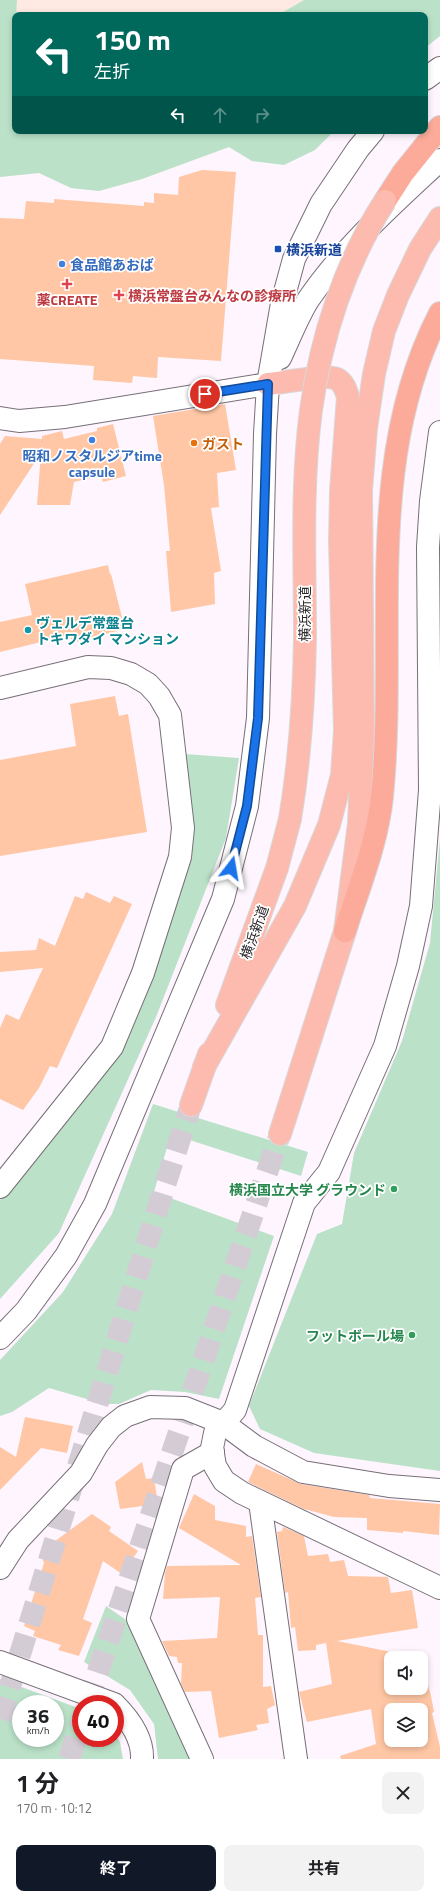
<!DOCTYPE html>
<html lang="ja">
<head>
<meta charset="utf-8">
<style>
	:root { --surface:#fff; --page:#f2f2f2; --text:#202124; --muted:#757577; --accent:#111827 }
	body { margin:0; font-family:"Titillium Web","Noto Sans JP",sans-serif; background:var(--page); color:var(--text); height:100vh; display:flex; flex-direction:column; font-size:15px; white-space:nowrap }
	* { box-sizing:border-box; margin:0 }
	p { font-size:13px; color:var(--muted) }
	.icon { flex:none; width:22px; height:22px; fill:none; stroke:currentColor; stroke-width:2; stroke-linecap:round; stroke-linejoin:round }
	.map { position:relative; height:1759px; overflow:hidden }
	.side { display:flex; flex-direction:column; background:var(--surface); flex:1 }
	.side>* { flex:none }
	.banner { position:absolute; left:12px; top:12px; width:416px; height:122px; border-radius:8px; box-shadow:0 2px 6px #0003; background:#00695c; color:#fff; overflow:hidden }
	.controls { position:absolute; left:384px; top:1651px; display:grid; gap:8px }
	.controls a { display:grid; place-items:center; width:44px; height:44px; border-radius:8px; background:var(--surface); box-shadow:0 2px 6px #0003; font-size:20px }
	.speed { position:absolute; left:12px; top:1695px; display:flex; gap:8px; font-size:20px; font-weight:700; text-align:center }
	.speed>* { display:grid; place-content:center; width:52px; height:52px; border-radius:50%; background:var(--surface); box-shadow:0 2px 6px #0003; line-height:1 }
	.speed small { font-size:10px; font-weight:400 }
	.speed .limit { border:6px solid #d22; background:#fff; color:#111 }
	.pin { position:absolute; display:grid; place-items:center; width:34px; height:34px; color:#fff; margin:-17px; border:2px solid #fff; border-radius:50%; box-shadow:0 1px 4px #0007 }
	.me { position:absolute; width:44px; margin:-22px; rotate:14deg; stroke-linejoin:round; filter:drop-shadow(0 0 3px #0008) }
	.turn { display:flex; align-items:center; gap:14px; height:84px; padding:0 16px; font-size:18px }
	.turn .icon { width:52px; height:52px; stroke-width:2.5 }
	.turn b { display:block; font-size:28px; line-height:34px }
	.lanes { display:flex; align-items:center; height:38px; padding:0 16px; background:#0003; justify-content:center; gap:20px; direction:ltr }
	.lanes .off { opacity:.35 }
	.round { display:grid; place-items:center; flex:none; width:42px; height:42px; border-radius:8px; background:var(--page) }
	.overview { display:flex; align-items:center; justify-content:space-between; height:68px; padding:0 16px }
	h1 { font-size:24px; font-weight:700; line-height:30px }
	.action { display:flex; gap:8px; margin-top:auto; padding:8px 16px }
	.action a { flex:1; height:46px; border-radius:8px; background:var(--accent); color:#fff; font-size:16px; font-weight:700; line-height:46px; text-align:center }
	.action a+a { background:var(--page); color:var(--text) }
	.map>svg:first-child { display:block }
	.education { fill:#feeae3 }
	.green { fill:#bbe2c9; fill-rule:evenodd }
	.building { fill:#ffc7a5; fill-rule:evenodd }
	.lines { fill:none; stroke-linecap:round; stroke-linejoin:round }
	.trunk-tunnel { stroke:#d4ccd5; stroke-width:22; stroke-dasharray:22 11; stroke-linecap:butt }
	.minor-casing { stroke:#776f77; stroke-width:24 }
	.tertiary-casing { stroke:#776f77; stroke-width:24 }
	.trunk-casing { stroke:#d9d8d9; stroke-width:24 }
	.motorway-casing { stroke:#d9d8d9; stroke-width:24 }
	.minor { stroke:#fff; stroke-width:22 }
	.tertiary { stroke:#fff; stroke-width:22 }
	.trunk { stroke:#fcbbae; stroke-width:22 }
	.motorway { stroke:#fcaa99; stroke-width:22 }
	.trunk-bridge-casing { stroke:#d9d8d9; stroke-width:24; stroke-linecap:butt }
	.trunk-bridge { stroke:#fcbbae; stroke-width:22 }
	.route-casing { stroke:#114b97; stroke-width:10 }
	.route { stroke:#1a73e8; stroke-width:7 }
	.transit-dot { fill:#1a4fb4; stroke:#fff; stroke-width:1.5 }
	.shop-dot { fill:#3f7fe0; stroke:#fff; stroke-width:1.5 }
	.health-dot { fill:#e0444e; stroke:#fff; stroke-width:1.5 }
	.food-dot { fill:#e8710a; stroke:#fff; stroke-width:1.5 }
	.culture-dot { fill:#0f9aa8; stroke:#fff; stroke-width:1.5 }
	.leisure-dot { fill:#2e9e5b; stroke:#fff; stroke-width:1.5 }
	.labels { text-anchor:middle; dominant-baseline:central; stroke-width:3.5; stroke-linejoin:round; paint-order:stroke }
	.transit-label { font-size:14px; font-weight:bold; fill:#164399; stroke:#fff; text-anchor:start }
	.shop-label { font-size:14px; font-weight:bold; fill:#366cbe; stroke:#fff; text-anchor:start }
	.health-label { font-size:14px; font-weight:bold; fill:#be3a42; stroke:#fff; text-anchor:start }
	.food-label { font-size:14px; font-weight:bold; fill:#c56008; stroke:#fff; text-anchor:start }
	.street-label { font-size:14px; fill:#2c292c; stroke:#fff }
	.culture-label { font-size:14px; font-weight:bold; fill:#0d838f; stroke:#fff; text-anchor:start }
	.leisure-label { font-size:14px; font-weight:bold; fill:#27864d; stroke:#fff; text-anchor:end }
</style>
</head>
<body>
<div class="map">
<svg width="440" height="1759" viewBox="0 0 440 1759">
	<rect width="100%" height="100%" fill="#fef5ff"/>
	<!-- education -->
	<path class="education" d="M0,0H440L425,15H15V131H310L252,161L229,147L142,179L99,191L71,188L39,173L0,177Z"/>
	<!-- green -->
	<g class="green">
		<path d="M0,0H17L16,15H15V131H334L315,150L284,165L252,161L229,147L142,179L99,191L71,188L39,173L0,177Z"/>
		<path d="M304,0H440V36L425,48V15H278Z"/>
		<path d="M185,754L239,758L226,838L156,1017L59,1233L0,1299V1200L123,1042L181,881Z"/>
		<path d="M440,839V1471L314,1453L260,1429L249,1406L317,1234L342,1224L354,1153L402,1041L430,943Z"/>
		<path d="M153,1104L308,1152L301,1176L171,1134L154,1192L274,1236L219,1399L185,1392L151,1390L119,1404H104L49,1388L12,1412L0,1416V1360L63,1292L112,1214Z"/>
		<path d="M106,1606L129,1622L193,1759H158L154,1724L130,1690L84,1662Z"/>
		<path d="M0,1679L81,1709V1738H115V1734L120,1742L123,1759H0ZM21,1704H55V1738H21Z"/>
	</g>
	<!-- building -->
	<g class="building">
		<path d="M202,170L236,172L221,361L158,357L157,378L133,376L132,383L93,380L94,366L0,359V218L24,219L26,201L54,203V199L144,206V202L154,203V193L178,195L179,177Z"/>
		<path d="M225,404L236,470L217,473L219,507L211,508L221,571L214,573L215,604L171,612L166,551H170L164,485L153,416Z"/>
		<path d="M113,424L126,476L103,482L101,476L74,482L70,505H37L41,453L0,515V444L5,436L42,439V436L62,431L64,439L97,431V428Z"/>
		<path d="M108,565L110,574H111L125,629L72,643L70,635L0,652V622L32,615L25,584Z"/>
		<path d="M115,696L119,716L128,714L147,832L0,856V760L76,746L70,704Z"/>
		<path d="M86,892L110,903L114,896L132,904L57,1068L50,1066L39,1088L23,1110L0,1099V1028L6,1014L19,1020L43,968L0,972V952L36,950L39,938L55,946L75,896L83,899Z"/>
		<path d="M25,1417L73,1426L67,1453L41,1448L0,1490V1447L16,1457Z"/>
		<path d="M142,1462L146,1479L154,1478L158,1504L120,1509L115,1482Z"/>
		<path d="M256,1464L301,1484L369,1495L370,1498L440,1504L439,1535L403,1531V1533L367,1530V1518L334,1517L304,1509L248,1482Z"/>
		<path d="M194,1494L215,1506V1520L246,1526V1537L252,1536L261,1597L255,1598L258,1635H263V1687L271,1686L275,1705L267,1709L269,1723L256,1725L258,1730L219,1738L211,1691L185,1692L181,1684L182,1663H178L177,1657L169,1656L162,1641L217,1638L220,1597L163,1599L165,1573L167,1566L241,1565L179,1528Z"/>
		<path d="M92,1514L111,1527L109,1531L138,1551L122,1574L103,1561L83,1619L92,1623L79,1656L58,1650L61,1645L33,1636L35,1631L24,1626L44,1563L40,1552Z"/>
		<path d="M283,1527L304,1536L308,1556L328,1554L330,1562L344,1560L348,1576L388,1577L391,1593L412,1590L418,1628L337,1641L421,1658L431,1696L434,1712L432,1713L440,1747V1759H341L340,1756L376,1744L371,1709L307,1722L299,1692L332,1684L326,1643L316,1645V1650L298,1651L295,1627L291,1628L288,1592L285,1593L277,1532L282,1531ZM391,1658H421V1688H391ZM391,1710H421V1740H391Z"/>
	</g>
	<g class="lines">
		<!-- trunk-tunnel -->
		<g class="trunk-tunnel">
			<path d="M87,1704L280,1134"/>
			<path d="M0,1719L164,1188L191,1105"/>
			<path d="M69,1759L81,1722"/>
		</g>
		<defs>
			<g id="minor">
				<path d="M0,418L19,421L65,417L268,384"/>
				<path d="M440,432L431,501L428,547L430,790L421,906L408,966L385,1046L329,1172L304,1203L235,1410L215,1433L212,1448L215,1466L224,1481L242,1493L440,1588"/>
				<path d="M0,688L88,667L111,668L131,674L148,684L159,696L170,715L183,828L180,857L143,973L112,1047L0,1187"/>
				<path d="M260,1502L296,1759"/>
				<path d="M0,1568L18,1540L81,1473L97,1445L111,1427L125,1416L150,1407L185,1408L223,1423L254,1446L303,1472L389,1486L440,1490"/>
				<path d="M202,1759L138,1619L183,1469L213,1452"/>
			</g>
			<g id="tertiary">
				<path d="M425,79L440,68"/>
				<path d="M280,358C289,339 297,318 308,300C345,246 393,204 440,160"/>
				<path d="M0,1338L26,1311L66,1256L95,1204L223,899L247,806L258,718L265,434L268,384L282,303L294,259L321,204L358,149L373,131"/>
				<path d="M0,1662L114,1704"/>
				<path d="M115,1705C129,1719 143,1738 142,1759"/>
			</g>
			<g id="trunk">
				<path d="M227,1005L277,868L290,819"/>
				<path d="M204,1067L295,906L329,825L342,775L345,731L340,542L341,491L348,397C346,390 344,383 337,379C328,374 280,383 268,384"/>
				<path d="M191,1105L209,1054"/>
				<path d="M280,1134L345,931L359,824L363,731L361,490L366,428L374,374L384,331L398,295L420,249L440,218"/>
			</g>
			<g id="motorway">
				<path d="M385,201L403,173L440,127"/>
				<path d="M345,931C359,887 377,844 382,797C398,635 362,463 440,313"/>
			</g>
		</defs>
		<!-- minor casing -->
		<use href="#minor" class="minor-casing"/>
		<!-- tertiary casing -->
		<use href="#tertiary" class="tertiary-casing"/>
		<!-- trunk casing -->
		<use href="#trunk" class="trunk-casing"/>
		<!-- motorway casing -->
		<use href="#motorway" class="motorway-casing"/>
		<!-- minor -->
		<use href="#minor" class="minor"/>
		<!-- tertiary -->
		<use href="#tertiary" class="tertiary"/>
		<!-- trunk -->
		<use href="#trunk" class="trunk"/>
		<!-- motorway -->
		<use href="#motorway" class="motorway"/>
		<defs>
			<path id="trunk-bridge" d="M290,819C300,759 304,699 305,638C305,562 301,486 311,410C321,337 345,263 385,201"/>
		</defs>
		<!-- trunk-bridge casing -->
		<use href="#trunk-bridge" class="trunk-bridge-casing"/>
		<!-- trunk-bridge -->
		<use href="#trunk-bridge" class="trunk-bridge"/>
	</g>
	<g class="lines">
		<defs>
			<path id="route" d="M205,394L268,384L258,718L247,806L231,868"/>
		</defs>
		<!-- route casing -->
		<use href="#route" class="route-casing"/>
		<!-- route -->
		<use href="#route" class="route"/>
	</g>
	<!-- markers -->
	<rect class="transit-dot" x="274" y="245" width="8" height="8" rx="2"/>
	<g class="shop-dot">
		<circle cx="62" cy="264" r="4"/>
		<circle cx="92" cy="440" r="4"/>
	</g>
	<g class="health-dot">
		<path d="M65 278h4v4h4v4h-4v4h-4v-4h-4v-4h4z"/>
		<path d="M117 289h4v4h4v4h-4v4h-4v-4h-4v-4h4z"/>
	</g>
	<circle class="food-dot" cx="194" cy="443" r="4"/>
	<circle class="culture-dot" cx="28" cy="630" r="4"/>
	<g class="leisure-dot">
		<circle cx="394" cy="1189" r="4"/>
		<circle cx="412" cy="1335" r="4"/>
	</g>
	<g class="labels">
		<!-- transit labels -->
		<g class="transit-label">
			<text x="286" y="249">横浜新道</text>
		</g>
		<!-- shop labels -->
		<g class="shop-label">
			<text x="70" y="264">食品館あおば</text>
			<text x="92" y="455" text-anchor="middle">昭和ノスタルジアtime<tspan x="92" dy="16">capsule</tspan></text>
		</g>
		<!-- health labels -->
		<g class="health-label">
			<text x="128" y="295">横浜常盤台みんなの診療所</text>
			<text x="67" y="299" text-anchor="middle">薬CREATE</text>
		</g>
		<!-- food labels -->
		<g class="food-label">
			<text x="202" y="443">ガスト</text>
		</g>
		<!-- street labels -->
		<g class="street-label">
			<text transform="translate(304 614) rotate(-90)">横浜新道</text>
			<text transform="translate(254 932) rotate(-70)">横浜新道</text>
		</g>
		<!-- culture labels -->
		<g class="culture-label">
			<text x="36" y="622">ヴェルデ常盤台<tspan x="36" dy="16">トキワダイ マンション</tspan></text>
		</g>
		<!-- leisure labels -->
		<g class="leisure-label">
			<text x="386" y="1189">横浜国立大学 グラウンド</text>
			<text x="404" y="1335">フットボール場</text>
		</g>
	</g>
</svg>
<div class="controls">
<a><svg class="icon" aria-label="sound" viewBox="0 0 24 24"><path d="M4 9h4l5-4v14l-5-4H4zM17 9q2 3 0 6"/></svg></a>
<a><svg class="icon" aria-label="layers" viewBox="0 0 24 24"><path d="M12 4l9 5-9 5-9-5zM3 14l9 5 9-5"/></svg></a>
</div>
<div class="speed"><div>36<small>km/h</small></div><div class="limit">40</div></div>
<div class="pin" style="left:205px;top:394px;background:#d93025"><svg class="icon" aria-label="arrive" viewBox="0 0 24 24"><path d="M6 21V4h12l-3 4 3 4H6"/></svg></div>
<svg class="me" style="left:231px;top:868px" viewBox="-20 -20 40 40"><path d="M0-17L14 15 0 8-14 15z" fill="#1a73e8" stroke="#fff" stroke-width="4"/></svg>
<div class="banner">
<div class="turn"><svg class="icon" aria-label="left" viewBox="0 0 24 24"><path d="M17 20v-9H6M10 6l-5 5 5 5"/></svg><div><b>150 m</b>左折</div></div>
<div class="lanes"><svg class="icon" aria-label="left" viewBox="0 0 24 24"><path d="M17 20v-9H6M10 6l-5 5 5 5"/></svg><svg class="icon off" aria-label="ahead" viewBox="0 0 24 24"><path d="M12 20V5M6 11l6-6 6 6"/></svg><svg class="icon off" aria-label="right" viewBox="0 0 24 24"><path d="M7 20v-9h11M14 6l5 5-5 5"/></svg></div>
</div>
</div>
<section class="side">
<div class="overview"><div><h1>1 分</h1><p>170 m · 10:12</p></div><a class="round"><svg class="icon" aria-label="close" viewBox="0 0 24 24"><path d="M6 6l12 12M18 6L6 18"/></svg></a></div>
<div class="action"><a>終了</a><a>共有</a></div>
</section>
</body>
</html>
